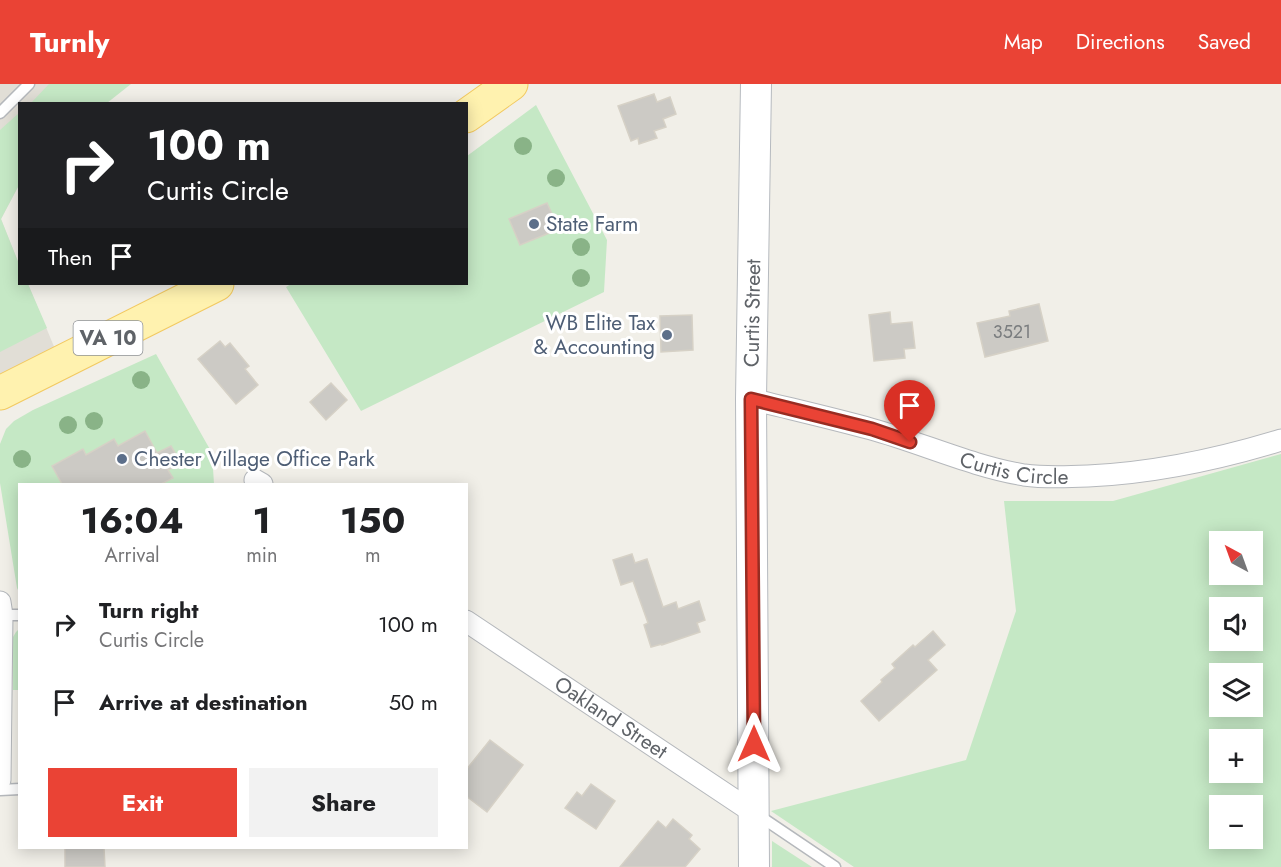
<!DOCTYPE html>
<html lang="en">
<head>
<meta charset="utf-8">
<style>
	:root { --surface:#fff; --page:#f2f2f2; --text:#202124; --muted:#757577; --accent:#ea4335 }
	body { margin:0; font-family:Jost,sans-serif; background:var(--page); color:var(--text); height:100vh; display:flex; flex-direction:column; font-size:22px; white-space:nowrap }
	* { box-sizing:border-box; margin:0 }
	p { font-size:20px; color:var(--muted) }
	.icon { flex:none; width:33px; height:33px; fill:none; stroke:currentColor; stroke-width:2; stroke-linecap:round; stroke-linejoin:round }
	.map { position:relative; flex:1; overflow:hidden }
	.panel { position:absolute; left:18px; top:399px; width:450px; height:366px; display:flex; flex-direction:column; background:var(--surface); border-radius:0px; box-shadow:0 3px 15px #0003 }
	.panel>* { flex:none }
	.banner { position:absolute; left:18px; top:18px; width:450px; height:183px; border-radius:0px; box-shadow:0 3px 15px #0003; background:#202124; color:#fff; overflow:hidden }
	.needle { width:39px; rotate:319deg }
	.tools { position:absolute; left:1209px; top:447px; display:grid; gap:12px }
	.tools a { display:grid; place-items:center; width:54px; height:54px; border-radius:0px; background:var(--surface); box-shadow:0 3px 15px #0003; font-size:30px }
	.pin { position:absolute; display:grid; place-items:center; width:51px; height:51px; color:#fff; margin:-62px -26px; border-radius:50% 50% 50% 0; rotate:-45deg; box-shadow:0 0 6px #0007 }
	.pin .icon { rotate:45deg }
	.me { position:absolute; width:66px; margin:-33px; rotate:0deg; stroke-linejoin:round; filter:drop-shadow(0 0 4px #0008) }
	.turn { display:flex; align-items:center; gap:21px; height:126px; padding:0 30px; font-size:27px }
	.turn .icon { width:78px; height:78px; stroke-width:2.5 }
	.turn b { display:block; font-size:42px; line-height:51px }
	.then { display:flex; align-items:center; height:57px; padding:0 30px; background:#0003; gap:12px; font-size:22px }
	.eta { display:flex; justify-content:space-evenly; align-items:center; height:102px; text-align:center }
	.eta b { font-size:36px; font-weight:700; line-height:42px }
	.cta { display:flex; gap:12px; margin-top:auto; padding:12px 30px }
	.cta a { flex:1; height:69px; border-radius:0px; background:var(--accent); color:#fff; font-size:24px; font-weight:700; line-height:69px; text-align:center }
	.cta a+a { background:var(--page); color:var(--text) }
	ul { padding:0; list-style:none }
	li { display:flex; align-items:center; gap:18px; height:78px; padding:0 30px }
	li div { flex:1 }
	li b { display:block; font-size:22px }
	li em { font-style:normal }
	header { display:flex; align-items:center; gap:36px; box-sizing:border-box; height:84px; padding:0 30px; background:var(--accent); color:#fff }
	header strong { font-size:28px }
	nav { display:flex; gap:33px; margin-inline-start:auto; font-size:21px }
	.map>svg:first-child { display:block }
	.education { fill:#e1ded6 }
	.green { fill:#c5e8c5; fill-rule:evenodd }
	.building { fill:#cccac5; stroke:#d6d1c6; stroke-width:1.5 }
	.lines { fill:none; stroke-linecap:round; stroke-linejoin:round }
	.lane-casing { stroke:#b5b8bc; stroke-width:13 }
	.street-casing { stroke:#b5b8bc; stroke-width:23 }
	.secondary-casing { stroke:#b6babf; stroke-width:32 }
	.primary-casing { stroke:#f2c960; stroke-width:35 }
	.lane { stroke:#fff; stroke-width:10 }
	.street { stroke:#fff; stroke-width:21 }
	.secondary { stroke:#fff; stroke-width:30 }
	.primary { stroke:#fff2af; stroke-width:33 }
	.tree { fill:#89b387 }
	.route-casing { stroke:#982c22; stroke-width:15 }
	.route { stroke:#ea4335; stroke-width:10 }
	.service-dot { fill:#5c6f8a; stroke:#fff; stroke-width:2 }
	.labels { text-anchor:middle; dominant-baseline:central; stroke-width:6; stroke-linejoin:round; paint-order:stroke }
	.number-label { font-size:18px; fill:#7a7d7f }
	.shield { fill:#fff; stroke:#8f9295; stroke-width:1.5 }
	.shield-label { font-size:20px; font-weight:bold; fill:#5f6368 }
	.service-label { font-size:21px; fill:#4e5e75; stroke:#fff; text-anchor:start }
	.street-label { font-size:21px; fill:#5f6368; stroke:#fff }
</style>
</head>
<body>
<header>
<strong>Turnly</strong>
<nav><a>Map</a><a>Directions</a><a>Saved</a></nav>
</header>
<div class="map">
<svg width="1281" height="783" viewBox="0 0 1281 783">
	<rect width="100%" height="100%" fill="#f1efe8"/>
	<!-- education -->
	<path class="education" d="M0,0H75L64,19L20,20L19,101L1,135L19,180L20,200H28L60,277L0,307Z"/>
	<!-- green -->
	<g class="green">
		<path d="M49,0H131L107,19H31Z"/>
		<path d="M536,21L607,156L604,208L361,327L286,203L291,200H466L467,72Z"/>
		<path d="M19,29V101L1,135L19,180L20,200H28L47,244L0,268V46Z"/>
		<path d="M156,270L212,369L214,400H20L19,508L17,504L0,399V360L6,345L14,337L33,326Z"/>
		<path d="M1281,370V783H854L771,727L966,676L1016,527L1004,417H1113ZM1220,458H1252V490H1220ZM1220,524H1252V556H1220ZM1220,590H1252V622H1220ZM1220,656H1252V688H1220ZM1220,722H1252V754H1220Z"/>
		<path d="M19,545V606H13V553L16,548Z"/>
		<path d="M772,757L812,783H772Z"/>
	</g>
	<!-- building -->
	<g class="building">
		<path d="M654,10L657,18L670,13L676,30L663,35L666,43L654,47L657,54L639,60L638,54L631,57L618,22Z"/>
		<path d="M547,119L559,145L520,161L509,135Z"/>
		<path d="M1039,220L1048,257L985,273L977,239L1010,232L1009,227Z"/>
		<path d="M890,228L891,240L912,238L915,264L904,265L905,274L874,277L869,231Z"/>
		<path d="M692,231L693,266L661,268L660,232Z"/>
		<path d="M220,257L225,263L230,259L249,282L245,285L258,301L236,320L198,275Z"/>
		<path d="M331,299L347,316L326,336L310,318Z"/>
		<path d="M145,347L157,369L171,362L181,379L168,386L173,394L161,400H62L52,382L83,365L86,371L114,355L118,362Z"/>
		<path d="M632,470L635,479L647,475L663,523L676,518L678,525L699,517L705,536L697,539L700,548L662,561V560L651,563L644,541L648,539L633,497L621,501L613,476Z"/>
		<path d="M933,547L945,561L928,576L937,586L879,637L861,617L882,598L881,596L895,584L892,580L913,561L915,563Z"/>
		<path d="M490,656L523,681L487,728L466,712V686Z"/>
		<path d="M591,700L615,717L596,745L565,724L577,708L582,712Z"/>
		<path d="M673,735L692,751L689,755L700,765L685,783H620L658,737L666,744Z"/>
		<path d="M65,764H104L105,783H65Z"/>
	</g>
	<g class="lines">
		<defs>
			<g id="lane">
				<path d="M0,29L29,0"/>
				<path d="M2,531H20"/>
				<path d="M0,706L20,705"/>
				<path d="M758,731L835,783"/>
			</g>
			<g id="street">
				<path id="s1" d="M751,315C791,325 831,334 871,345C922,359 971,382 1024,391C1045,394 1067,393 1088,392C1153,389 1219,375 1281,356"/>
				<path d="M255,396L262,400"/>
				<path d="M0,518L2,531L0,696"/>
				<path id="s2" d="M466,537L754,729"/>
			</g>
			<g id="secondary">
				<path id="s3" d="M754,783L751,315L756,0"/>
			</g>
			<g id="primary">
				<path d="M466,32L511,0"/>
				<path d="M0,309L217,200"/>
			</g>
		</defs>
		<!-- lane casing -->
		<use href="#lane" class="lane-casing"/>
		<!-- street casing -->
		<use href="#street" class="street-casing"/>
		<!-- secondary casing -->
		<use href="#secondary" class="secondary-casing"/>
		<!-- primary casing -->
		<use href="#primary" class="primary-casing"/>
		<!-- lane -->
		<use href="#lane" class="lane"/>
		<!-- street -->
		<use href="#street" class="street"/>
		<!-- secondary -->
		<use href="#secondary" class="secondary"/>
		<!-- primary -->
		<use href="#primary" class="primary"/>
	</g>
	<!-- trees -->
	<g class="tree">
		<circle cx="523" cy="62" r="9"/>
		<circle cx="556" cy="94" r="9"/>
		<circle cx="581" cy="163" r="9"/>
		<circle cx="581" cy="194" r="9"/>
		<circle cx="141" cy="296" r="9"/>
		<circle cx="94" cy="337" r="9"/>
		<circle cx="68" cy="341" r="9"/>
		<circle cx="22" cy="375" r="9"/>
	</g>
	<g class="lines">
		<defs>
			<path id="route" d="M754,660L751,315L872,345L910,358"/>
		</defs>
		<!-- route casing -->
		<use href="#route" class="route-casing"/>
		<!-- route -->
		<use href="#route" class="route"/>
	</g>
	<!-- markers -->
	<g class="service-dot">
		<circle cx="534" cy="140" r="6"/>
		<circle cx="667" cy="251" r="6"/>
		<circle cx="122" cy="375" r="6"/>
	</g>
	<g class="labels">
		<!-- number labels -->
		<g class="number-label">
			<text x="1012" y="248">3521</text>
		</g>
		<!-- shield labels -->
		<rect class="shield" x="73.5" y="237" width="69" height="34" rx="4.5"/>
		<g class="shield-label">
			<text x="108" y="254">VA 10</text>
		</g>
		<!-- service labels -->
		<g class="service-label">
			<text x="546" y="140">State Farm</text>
			<text x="655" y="239" text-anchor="end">WB Elite Tax<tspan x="655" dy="24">&amp; Accounting</tspan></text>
			<text x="134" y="375">Chester Village Office Park</text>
		</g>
		<!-- street labels -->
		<g class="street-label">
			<text stroke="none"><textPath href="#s3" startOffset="554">Curtis Street</textPath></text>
			<text stroke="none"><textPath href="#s1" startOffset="273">Curtis Circle</textPath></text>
			<text stroke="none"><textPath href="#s2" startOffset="174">Oakland Street</textPath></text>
		</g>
	</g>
</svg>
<div class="tools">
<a><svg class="needle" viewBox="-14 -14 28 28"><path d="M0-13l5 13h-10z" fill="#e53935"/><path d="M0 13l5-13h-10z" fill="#757577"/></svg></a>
<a><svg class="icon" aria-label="sound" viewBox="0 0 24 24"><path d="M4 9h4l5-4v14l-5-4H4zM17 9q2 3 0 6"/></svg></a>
<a><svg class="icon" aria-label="layers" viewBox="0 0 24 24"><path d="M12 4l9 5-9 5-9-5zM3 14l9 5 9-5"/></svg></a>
<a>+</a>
<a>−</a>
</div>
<div class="pin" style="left:910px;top:358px;background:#d93025"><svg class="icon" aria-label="arrive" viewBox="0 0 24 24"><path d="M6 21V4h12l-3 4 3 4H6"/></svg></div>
<svg class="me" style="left:754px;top:660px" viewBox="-20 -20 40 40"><path d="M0-17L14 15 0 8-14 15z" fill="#ea4335" stroke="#fff" stroke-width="4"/></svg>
<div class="banner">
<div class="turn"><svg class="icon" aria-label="right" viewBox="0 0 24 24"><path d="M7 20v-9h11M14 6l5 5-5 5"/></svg><div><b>100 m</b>Curtis Circle</div></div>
<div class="then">Then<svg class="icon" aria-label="arrive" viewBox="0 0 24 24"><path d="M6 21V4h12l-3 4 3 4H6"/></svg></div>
</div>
<section class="panel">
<div class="eta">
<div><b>16:04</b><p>Arrival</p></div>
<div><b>1</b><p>min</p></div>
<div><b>150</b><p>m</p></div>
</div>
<ul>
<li><svg class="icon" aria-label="right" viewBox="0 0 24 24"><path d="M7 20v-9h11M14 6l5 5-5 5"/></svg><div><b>Turn right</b><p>Curtis Circle</p></div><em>100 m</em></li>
<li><svg class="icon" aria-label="arrive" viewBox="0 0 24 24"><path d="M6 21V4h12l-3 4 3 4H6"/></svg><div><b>Arrive at destination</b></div><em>50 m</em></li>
</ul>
<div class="cta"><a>Exit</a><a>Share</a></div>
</section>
</div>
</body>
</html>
